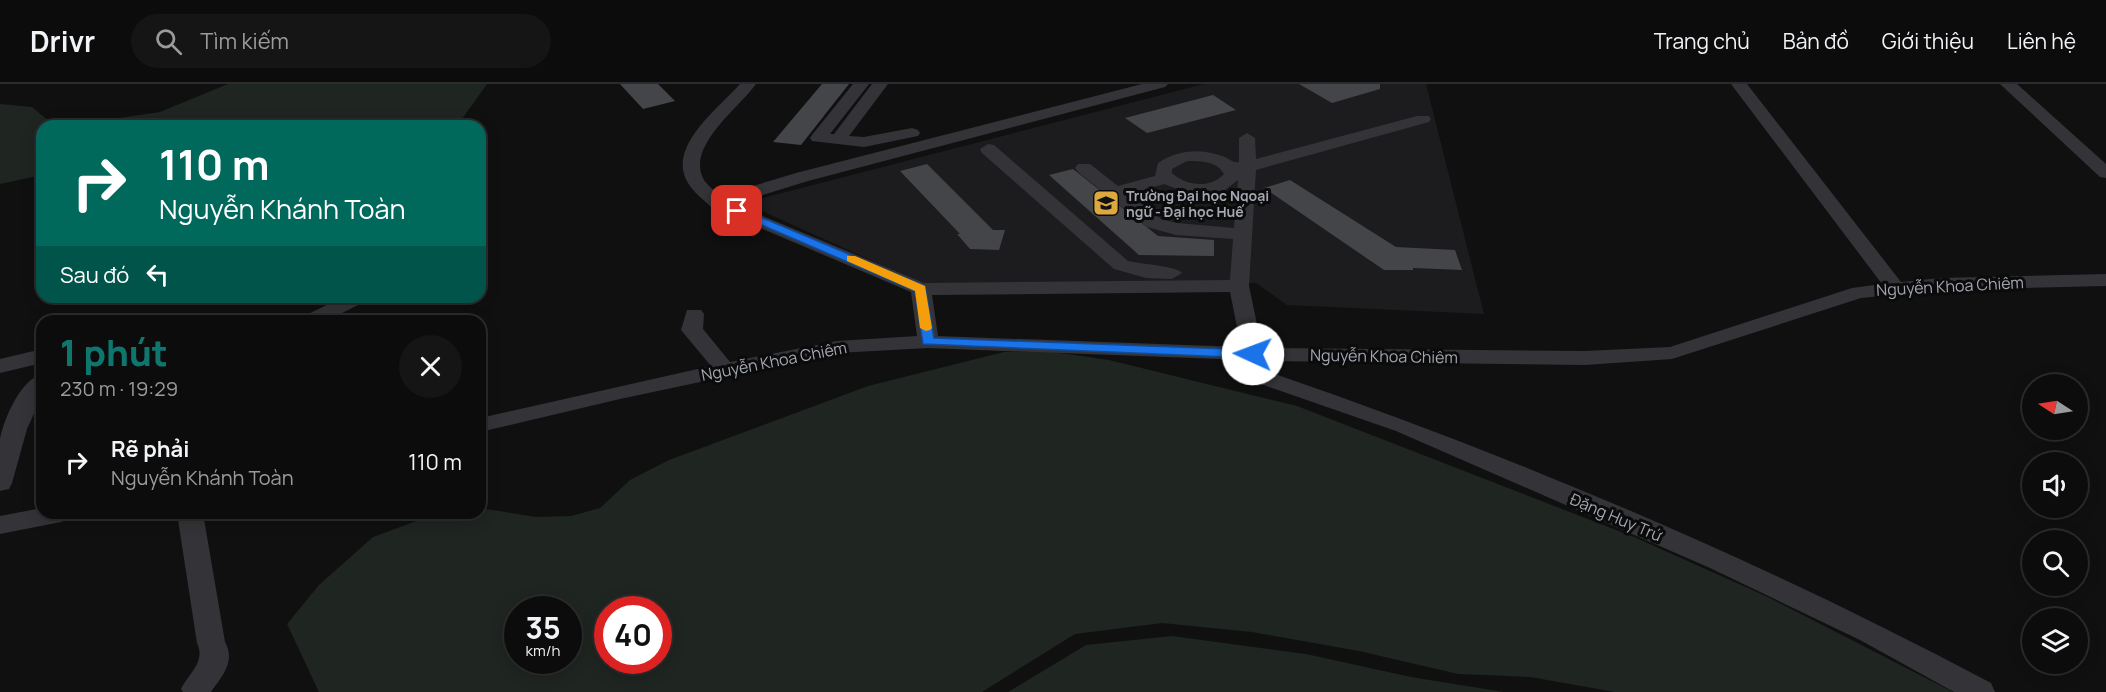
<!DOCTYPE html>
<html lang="vi">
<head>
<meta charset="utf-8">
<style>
	:root { --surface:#0c0c0d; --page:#151516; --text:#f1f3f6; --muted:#9a9b9d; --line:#2c2c2e; --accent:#0f766e }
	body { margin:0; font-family:Manrope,sans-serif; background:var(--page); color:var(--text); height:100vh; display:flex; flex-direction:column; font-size:22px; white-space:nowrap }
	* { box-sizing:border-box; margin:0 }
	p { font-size:20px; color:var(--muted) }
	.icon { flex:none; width:33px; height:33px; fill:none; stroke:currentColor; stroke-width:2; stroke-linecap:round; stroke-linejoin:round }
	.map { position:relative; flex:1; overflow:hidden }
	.panel { position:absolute; left:36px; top:231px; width:450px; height:204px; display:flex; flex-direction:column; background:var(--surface); border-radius:18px; box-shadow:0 3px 15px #0003,0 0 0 2px var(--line) }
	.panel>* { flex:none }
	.top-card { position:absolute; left:36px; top:36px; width:450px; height:183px; border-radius:18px; box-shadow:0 3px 15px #0003,0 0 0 2px var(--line); background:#00695c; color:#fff; overflow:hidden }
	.needle { width:39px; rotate:282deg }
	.fabs { position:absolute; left:2022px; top:290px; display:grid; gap:12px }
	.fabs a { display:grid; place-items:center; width:66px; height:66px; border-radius:50%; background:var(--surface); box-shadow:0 3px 15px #0003,0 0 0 2px var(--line); font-size:30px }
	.speed { position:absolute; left:504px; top:512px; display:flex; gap:12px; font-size:30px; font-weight:700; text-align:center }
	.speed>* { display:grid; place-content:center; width:78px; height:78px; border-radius:50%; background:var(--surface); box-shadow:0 3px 15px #0003,0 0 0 2px var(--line); line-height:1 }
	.speed small { font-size:15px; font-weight:400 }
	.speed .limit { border:9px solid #d22; background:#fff; color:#111 }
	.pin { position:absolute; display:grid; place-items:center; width:51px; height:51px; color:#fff; margin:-26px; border-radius:12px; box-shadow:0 3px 9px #0006 }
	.me { position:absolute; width:66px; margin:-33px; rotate:272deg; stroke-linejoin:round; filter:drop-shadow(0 0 4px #0008) }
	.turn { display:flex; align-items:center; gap:21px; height:126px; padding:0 24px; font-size:27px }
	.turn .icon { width:78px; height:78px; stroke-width:2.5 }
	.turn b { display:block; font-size:42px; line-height:51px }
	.then { display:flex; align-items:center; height:57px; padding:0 24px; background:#0003; gap:12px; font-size:22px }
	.round { display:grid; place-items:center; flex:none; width:63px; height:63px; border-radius:32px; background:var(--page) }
	.head { display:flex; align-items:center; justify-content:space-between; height:102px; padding:0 24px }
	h1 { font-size:36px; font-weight:800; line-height:45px; color:var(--accent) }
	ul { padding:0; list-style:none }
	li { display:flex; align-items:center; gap:18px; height:90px; padding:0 24px }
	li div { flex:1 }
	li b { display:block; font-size:22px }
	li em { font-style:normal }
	header { display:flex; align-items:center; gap:36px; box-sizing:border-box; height:84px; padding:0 30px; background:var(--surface); border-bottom:2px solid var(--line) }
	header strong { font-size:28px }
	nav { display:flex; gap:33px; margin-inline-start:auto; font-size:21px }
	.search { width:420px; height:54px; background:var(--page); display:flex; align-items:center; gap:15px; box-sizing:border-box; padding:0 21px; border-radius:33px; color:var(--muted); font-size:22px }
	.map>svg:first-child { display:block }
	.built { fill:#1c1c1e }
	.green { fill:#1f2520; fill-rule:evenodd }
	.building { fill:#444549 }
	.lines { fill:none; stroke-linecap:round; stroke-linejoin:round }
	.minor { fill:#343438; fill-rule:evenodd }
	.route { fill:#1a73e8; stroke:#114b97; stroke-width:1.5 }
	.slow { fill:#f59e0b }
	.labels { text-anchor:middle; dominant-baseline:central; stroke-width:6; stroke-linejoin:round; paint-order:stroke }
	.far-poi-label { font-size:14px; font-weight:bold; fill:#a3a7b1; stroke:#0b0b0c; text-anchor:start }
	.street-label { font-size:16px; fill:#a3a7b1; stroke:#0b0b0c }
</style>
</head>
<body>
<header>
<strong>Drivr</strong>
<div class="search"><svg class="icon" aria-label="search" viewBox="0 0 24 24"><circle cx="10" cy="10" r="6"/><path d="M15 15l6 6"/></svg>Tìm kiếm</div>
<nav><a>Trang chủ</a><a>Bản đồ</a><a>Giới thiệu</a><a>Liên hệ</a></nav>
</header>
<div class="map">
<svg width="2106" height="608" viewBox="0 0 2106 608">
	<rect width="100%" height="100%" fill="#101011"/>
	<!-- built -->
	<path class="built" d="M1204,0H1426L1484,230L1287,221L1256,199L923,200L753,123L759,115Z"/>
	<!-- green -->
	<g class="green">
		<path d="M228,0H487L457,42H66L160,28Z"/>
		<path d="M0,20L32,23L55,42H42V91L0,100Z"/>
		<path d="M1046,267L1109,276L1297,322L1634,453L1768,513L1953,608H1615L1530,593L1458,590L1359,567L1252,548L1162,539L1075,550L982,608H319L287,540L319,501L373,453L438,429H480V425H486L536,433L571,432L600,424L630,396L669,376L868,302L1004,268ZM518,525H568V576H518ZM608,525H658V576H608Z"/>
		<path d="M1172,552L1306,570L1411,593L1504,608H1008L1086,561Z"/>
	</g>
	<!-- building -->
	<g class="building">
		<path d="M620,0H658L675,17L643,25Z"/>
		<path d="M822,0H849L801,61L773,58Z"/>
		<path d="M1299,0H1380V5L1332,19Z"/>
		<path d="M1213,11L1236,26L1147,49L1125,34Z"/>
		<path d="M927,80L993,146H1005L999,166L970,165L957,150H960L900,87Z"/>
		<path d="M1073,85L1158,152L1214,156V172L1139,171L1049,91Z"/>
		<path d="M1290,96L1396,163L1455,166L1462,186L1413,184V186H1384L1264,104Z"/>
	</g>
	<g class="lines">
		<!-- minor -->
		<g class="minor">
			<path d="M740,0H756C738,25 685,63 704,96C708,102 715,107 720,112L796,89L1142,0H1168L1165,3L808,97L734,120L924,199L1230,196L1233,155L1176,151L1147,143L1078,88L1075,84L1078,80H1090L1118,102L1155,92L1158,79C1177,66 1200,64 1222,72C1229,74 1232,79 1239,78V54L1247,49L1255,54L1256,75L1417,32H1429L1431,35L1429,38L1256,86L1249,202L1262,264L1585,267L1670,263L1852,204L1882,200L1731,0H1747L1901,198L1941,194L2106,190V202L1941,206L1861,214L1672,275L1585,281L1267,277L1272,289C1517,373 1762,477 1991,599L1995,608H1954L1860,556L1710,484L1396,347L1255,298L1245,276L928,264L837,269L620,315L480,348V334L711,282L681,246L687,226H701L704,230L703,245L730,278L837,257L917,252L911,208L711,123C704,116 693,108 688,99C666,63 718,25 740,0ZM1187,77C1201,77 1217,77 1224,90C1210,105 1186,102 1172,89V85ZM1238,96L1234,144L1177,139L1161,135L1129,110L1164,100L1188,109L1209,110L1225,106ZM1230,208L1241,263L938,252L932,211Z"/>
			<path d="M853,0H869L830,50H834L872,0H888L849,52L864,53L912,44L918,46L920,49L918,52L864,63L812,57L810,54L812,51Z"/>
			<path d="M2000,0H2017L2106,80V94L2100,93Z"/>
			<path d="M988,60L994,61L1128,177C1140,180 1177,182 1182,189L1172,195L1146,194L1114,185L982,69L980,65Z"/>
			<path d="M343,213H369L366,217L326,237H299L302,233Z"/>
			<path d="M42,265V279L0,289V275Z"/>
			<path d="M42,290V312L27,345L12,399L9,405L0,407C0,391 0,372 0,355C4,335 20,296 42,290Z"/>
			<path d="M42,424V429H74L70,435L61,438L0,450V432Z"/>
			<path d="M177,429H203L225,558C236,578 222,592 211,608H183L181,605C189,589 206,578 197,559Z"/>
		</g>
	</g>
	<!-- route -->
	<path class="route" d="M734,125H741L925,202L934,254L1253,266L1260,270L1253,274L923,260L915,207L734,129Z"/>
	<!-- slow -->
	<path class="slow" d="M847,172H855L925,202L932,244L930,246L926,247L920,244L915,207L847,177Z"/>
	<!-- icons -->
	<defs>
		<symbol id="university-square" viewBox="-11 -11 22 22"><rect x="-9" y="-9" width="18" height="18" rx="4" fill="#dda83d" stroke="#0b0b0c"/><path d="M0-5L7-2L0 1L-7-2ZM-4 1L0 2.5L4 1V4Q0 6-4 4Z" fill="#111"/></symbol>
	</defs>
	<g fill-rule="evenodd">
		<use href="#university-square" x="1091" y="104" width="30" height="30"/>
	</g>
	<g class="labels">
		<!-- far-poi labels -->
		<g class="far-poi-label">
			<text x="1126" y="111">Trường Đại học Ngoại<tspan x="1126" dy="16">ngữ - Đại học Huế</tspan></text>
		</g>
		<!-- street labels -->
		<g class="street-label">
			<text transform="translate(1950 202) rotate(-3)">Nguyễn Khoa Chiêm</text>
			<text transform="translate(1384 272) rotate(1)">Nguyễn Khoa Chiêm</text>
			<text transform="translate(774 277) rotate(-11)">Nguyễn Khoa Chiêm</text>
			<text transform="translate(1616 433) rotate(23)">Đặng Huy Trứ</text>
		</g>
	</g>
</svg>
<div class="fabs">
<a><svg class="needle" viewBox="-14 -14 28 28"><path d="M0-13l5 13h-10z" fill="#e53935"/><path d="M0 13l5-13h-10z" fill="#9a9b9d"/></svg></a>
<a><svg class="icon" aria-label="sound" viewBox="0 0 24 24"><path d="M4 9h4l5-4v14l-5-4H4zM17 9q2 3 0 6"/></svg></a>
<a><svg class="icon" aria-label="search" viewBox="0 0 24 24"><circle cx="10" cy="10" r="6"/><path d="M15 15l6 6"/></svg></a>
<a><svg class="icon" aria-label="layers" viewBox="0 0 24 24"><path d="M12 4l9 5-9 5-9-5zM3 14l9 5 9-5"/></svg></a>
</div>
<div class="speed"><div>35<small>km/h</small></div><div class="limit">40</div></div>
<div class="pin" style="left:737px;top:127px;background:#d93025"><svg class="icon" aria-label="arrive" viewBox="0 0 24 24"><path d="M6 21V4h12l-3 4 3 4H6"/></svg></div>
<svg class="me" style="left:1253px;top:270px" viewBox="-20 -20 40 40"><circle r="19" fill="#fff"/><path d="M0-13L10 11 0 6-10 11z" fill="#1a73e8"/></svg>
<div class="top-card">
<div class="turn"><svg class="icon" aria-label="right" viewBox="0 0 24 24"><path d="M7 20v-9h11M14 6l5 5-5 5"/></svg><div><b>110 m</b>Nguyễn Khánh Toàn</div></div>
<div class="then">Sau đó<svg class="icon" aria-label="left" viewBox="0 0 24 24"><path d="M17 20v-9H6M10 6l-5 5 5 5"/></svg></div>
</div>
<section class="panel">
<div class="head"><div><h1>1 phút</h1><p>230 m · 19:29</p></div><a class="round"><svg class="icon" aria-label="close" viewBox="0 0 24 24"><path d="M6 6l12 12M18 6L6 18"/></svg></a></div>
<ul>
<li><svg class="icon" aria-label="right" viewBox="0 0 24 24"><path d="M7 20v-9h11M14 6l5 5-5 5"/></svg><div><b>Rẽ phải</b><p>Nguyễn Khánh Toàn</p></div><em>110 m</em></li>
</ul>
</section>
</div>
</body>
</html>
